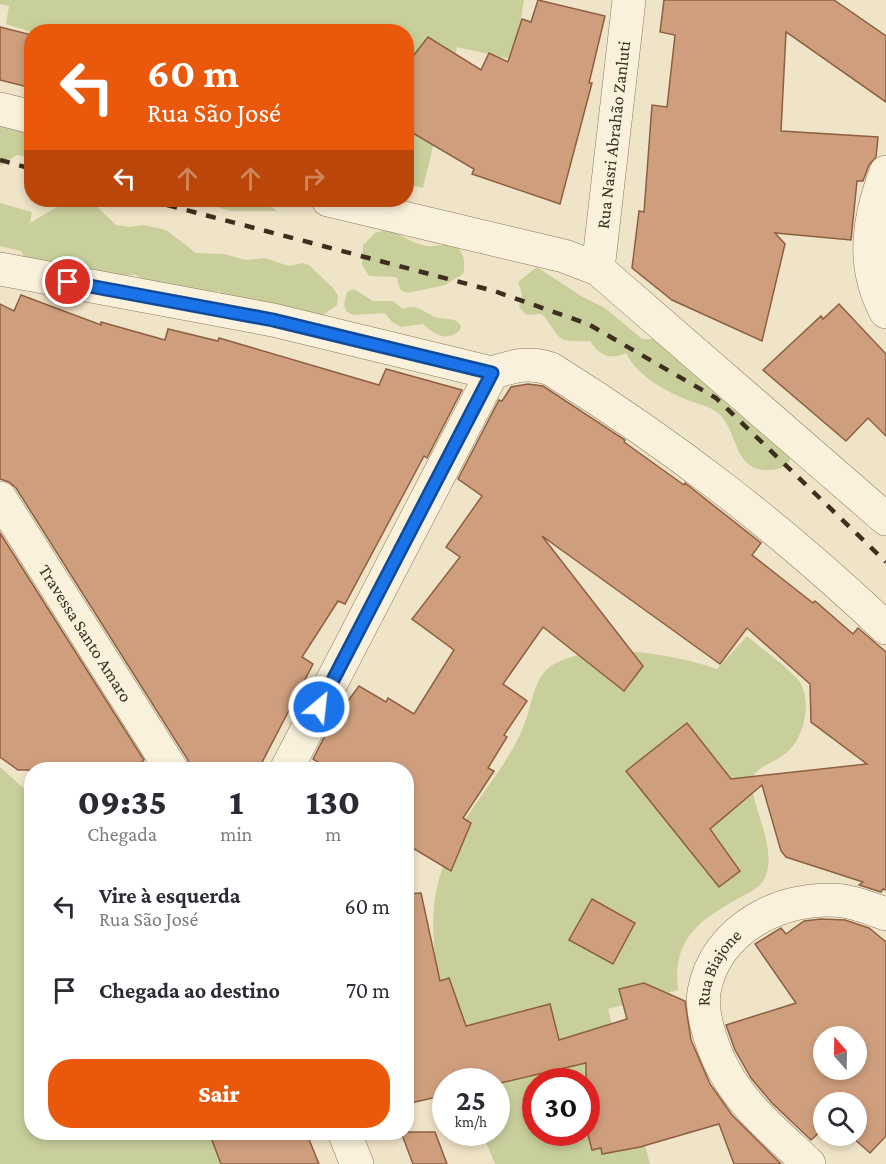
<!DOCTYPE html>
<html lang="pt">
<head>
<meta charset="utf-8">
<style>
	:root { --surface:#fff; --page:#f2f2f3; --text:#2b2b33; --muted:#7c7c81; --accent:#ea580c }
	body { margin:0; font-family:"Crimson Pro",serif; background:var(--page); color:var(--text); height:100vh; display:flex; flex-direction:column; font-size:22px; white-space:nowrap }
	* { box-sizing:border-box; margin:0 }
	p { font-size:20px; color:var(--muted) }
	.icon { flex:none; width:33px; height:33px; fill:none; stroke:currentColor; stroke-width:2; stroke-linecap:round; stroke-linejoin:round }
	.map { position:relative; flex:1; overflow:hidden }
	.drawer { position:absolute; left:24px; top:762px; width:390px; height:378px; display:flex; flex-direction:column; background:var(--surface); border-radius:24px; box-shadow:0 3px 9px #0003 }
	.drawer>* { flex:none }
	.top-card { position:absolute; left:24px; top:24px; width:390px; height:183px; border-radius:24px; box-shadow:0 3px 9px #0003; background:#ea580c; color:#fff; overflow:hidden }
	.needle { width:39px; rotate:340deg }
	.buttons { position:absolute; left:813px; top:1026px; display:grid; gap:12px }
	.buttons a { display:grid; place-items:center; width:54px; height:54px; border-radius:50%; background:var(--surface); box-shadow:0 3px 9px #0003; font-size:30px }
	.speed { position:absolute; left:432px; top:1068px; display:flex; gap:12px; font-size:30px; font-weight:700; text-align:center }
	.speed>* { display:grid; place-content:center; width:78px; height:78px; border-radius:50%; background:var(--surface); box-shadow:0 3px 9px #0003; line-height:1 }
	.speed small { font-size:15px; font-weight:400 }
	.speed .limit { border:9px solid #d22; background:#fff; color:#111 }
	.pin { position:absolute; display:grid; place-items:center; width:51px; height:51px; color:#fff; margin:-26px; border:3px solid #fff; border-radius:50%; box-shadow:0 2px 6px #0007 }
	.me { position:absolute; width:66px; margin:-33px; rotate:28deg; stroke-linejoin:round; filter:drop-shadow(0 0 4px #0008) }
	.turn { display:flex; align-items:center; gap:21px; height:126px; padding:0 24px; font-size:27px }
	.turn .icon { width:78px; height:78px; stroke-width:2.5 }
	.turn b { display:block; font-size:42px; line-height:51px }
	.lanes { display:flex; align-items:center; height:57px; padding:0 24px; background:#0003; justify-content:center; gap:30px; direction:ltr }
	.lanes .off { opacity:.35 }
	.eta { display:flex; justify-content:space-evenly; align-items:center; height:102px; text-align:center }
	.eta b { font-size:36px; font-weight:800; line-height:42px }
	.cta { display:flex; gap:12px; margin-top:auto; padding:12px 24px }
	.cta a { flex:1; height:69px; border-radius:24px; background:var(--accent); color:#fff; font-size:24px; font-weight:800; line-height:69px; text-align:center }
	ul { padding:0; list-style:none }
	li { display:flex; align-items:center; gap:18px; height:84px; padding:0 24px }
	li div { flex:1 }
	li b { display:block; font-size:22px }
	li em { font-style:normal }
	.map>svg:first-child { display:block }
	.green { fill:#c9cf9b; fill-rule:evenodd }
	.building { fill:#cf9f7d; stroke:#8d5f41; stroke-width:1.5; fill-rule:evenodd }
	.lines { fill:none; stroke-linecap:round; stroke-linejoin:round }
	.street-casing { stroke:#8d765c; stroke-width:34 }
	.street { stroke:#faf1dc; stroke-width:33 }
	.rail { stroke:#3d2e20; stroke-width:4.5; stroke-dasharray:10 10; stroke-linecap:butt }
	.route-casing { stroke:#114b97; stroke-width:15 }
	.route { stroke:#1a73e8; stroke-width:10 }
	.labels { text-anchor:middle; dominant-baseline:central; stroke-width:6; stroke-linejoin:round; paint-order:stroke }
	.street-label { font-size:18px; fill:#3d2e20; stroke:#f7eed8 }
</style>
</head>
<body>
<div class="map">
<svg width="886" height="1164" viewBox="0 0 886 1164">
	<rect width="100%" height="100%" fill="#f0e4c8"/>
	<!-- green -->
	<g class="green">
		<path d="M0,0H524L514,60L457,47L423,188L407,184L406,32H31L6,24L9,6L0,4Z"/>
		<path d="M0,116L23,132L32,134L31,158L17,155L0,166Z"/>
		<path d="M68,200H90L116,225L130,227L144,225L166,230L196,253L224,254L246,260L265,258L289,266L302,263L309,265L333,288L338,296L337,305L317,319L220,294V291L208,293L144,280L136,275H118L25,259L21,251L0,246V203L32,212L30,223Z"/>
		<path d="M190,200C218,199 255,193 277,211H231Z"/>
		<path d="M385,230C400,233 413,244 426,246C436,247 445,243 455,245C464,253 466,263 463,274L445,285L408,293C397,291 400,284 396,277L369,276L362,265L363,245L375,233Z"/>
		<path d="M537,267L581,296L605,308L642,339H663L734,410L741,408L793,455C788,465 783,469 771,470C732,473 739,430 718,413C711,407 702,405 693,402C668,393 638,377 626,353C611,361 599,355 590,341C552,343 562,337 542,314L526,315L519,307L522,294L518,282Z"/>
		<path d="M354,289L373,301H393L403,309C419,302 425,315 439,318C448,320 456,317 461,326L460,330C447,343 434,334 423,324L401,327L392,322L385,313L353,315L346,311L344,304L347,292Z"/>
		<path d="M747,636C762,649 787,666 799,681C813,701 804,739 786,753C774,763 757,766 751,780C753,810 776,846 766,875C762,888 749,892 739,898C698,921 672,940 678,990L608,1009L650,1164H495L482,1133L496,1132V1082L464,1081C449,1025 429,966 434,907C435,888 442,868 449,850C468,805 506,771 524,725C533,704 533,674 556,663C600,641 673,654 717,669ZM536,1082H586V1132H536Z"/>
		<path d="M0,767L31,795L32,1132L215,1133L223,1164H0Z"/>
	</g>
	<!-- building -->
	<g class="building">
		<path d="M538,0L605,16L589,83H592L560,204L472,174L474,169L406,129V65L428,37L481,70L489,53L508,62L522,19L531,22Z"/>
		<path d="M664,0H834L886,36V102L786,32L781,131L878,137L876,157L869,165L863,181H857L851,240L775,233L785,244L762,341L672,300L632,268L639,211L644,212L652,105L667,107L675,35L660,32Z"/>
		<path d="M0,27L32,35V88L0,80Z"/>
		<path d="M21,295L101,325V322L165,340L168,329L218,341L219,338L379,385L386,369L462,390L427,458L424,456L345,604L338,601L302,657L313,664L258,770H191L188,760L16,488L9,482L0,479V304L14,311Z"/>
		<path d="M839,304L886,354V436L868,418L846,441L763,370L821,316L823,319Z"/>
		<path d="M528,384L543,386L625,440L624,442L684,485L685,483L761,543L752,555L813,603L815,601L853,634L858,628L886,652V890L883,889L881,892L859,885L863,882L786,857L781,851L762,785L710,829L740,871L719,887L626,771L687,723L731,779L867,764L811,722L810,684L747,628L720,664L542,536L643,666L624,691L543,627L503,684L527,701L504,735L507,737L488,768L494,771L463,818L471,823L451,871L406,844V770H330L313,759L331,724L359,686L386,702L388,698L414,714L454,650L412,619L460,557L446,547L482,496L458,479L499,400L502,401L511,387Z"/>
		<path d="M0,533L144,760L134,770H18L0,757Z"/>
		<path d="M421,893L440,981L449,978L466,1026L550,1004L559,1040L627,1019L619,989L644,983L685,1001L691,1040L710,1084L732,1115L781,1164H734L719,1124L640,1147L602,1154L601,1148L592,1150L586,1127V1063L496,1084V1082H446V1095L406,1104V894Z"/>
		<path d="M592,899L635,923L613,964L569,940Z"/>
		<path d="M821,919L845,920L869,928L886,942V1136L870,1153L851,1136H856V1102H824V1128L811,1140L772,1103L751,1078L735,1050L726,1025L796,1003L755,944L781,928L786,934L804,921ZM824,1036H856V1070H824Z"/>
		<path d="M209,1132H306L319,1164H221Z"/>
		<path d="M401,1132H435L447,1164H413Z"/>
	</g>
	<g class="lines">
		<defs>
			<g id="street">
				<path d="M0,109L32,117"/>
				<path d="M886,172C868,220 861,266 886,312"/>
				<path d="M328,200L564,256L598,269L886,519"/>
				<path d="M0,269L273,320L492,373"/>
				<path id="s1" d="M598,269L629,0"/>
				<path d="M492,373C513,366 529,361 551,369C674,446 780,528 886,628"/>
				<path id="s2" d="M0,498L172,770"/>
				<path d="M286,770L492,373"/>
				<path d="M344,1132L357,1164"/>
				<path id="s3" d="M809,1164C775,1132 737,1102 718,1058C710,1039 701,1013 704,992C715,929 782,894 843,901C857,903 872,909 886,914"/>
			</g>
		</defs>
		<!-- street casing -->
		<use href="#street" class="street-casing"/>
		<!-- street -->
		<use href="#street" class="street"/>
		<!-- rail -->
		<g class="rail">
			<path d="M0,160L32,169"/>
			<path d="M148,200L494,291L588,324L716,398L886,562"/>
		</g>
	</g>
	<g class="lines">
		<defs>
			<path id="route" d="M68,282L273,320L492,373L319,707"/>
		</defs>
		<!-- route casing -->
		<use href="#route" class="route-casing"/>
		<!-- route -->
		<use href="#route" class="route"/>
	</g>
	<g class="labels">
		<!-- street labels -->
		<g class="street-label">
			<text stroke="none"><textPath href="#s1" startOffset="135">Rua Nasri Abrahão Zanluti</textPath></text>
			<text stroke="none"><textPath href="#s2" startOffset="160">Travessa Santo Amaro</textPath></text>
			<text stroke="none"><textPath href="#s3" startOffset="237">Rua Biajone</textPath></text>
		</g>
	</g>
</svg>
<div class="buttons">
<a><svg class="needle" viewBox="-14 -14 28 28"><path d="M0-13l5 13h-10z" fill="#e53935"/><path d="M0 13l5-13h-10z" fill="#7c7c81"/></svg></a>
<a><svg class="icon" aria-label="search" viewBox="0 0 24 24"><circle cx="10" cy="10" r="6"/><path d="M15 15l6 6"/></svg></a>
</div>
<div class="speed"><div>25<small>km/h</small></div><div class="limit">30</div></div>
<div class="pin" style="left:68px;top:282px;background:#d93025"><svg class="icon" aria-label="arrive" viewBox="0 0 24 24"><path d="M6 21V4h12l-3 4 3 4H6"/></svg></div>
<svg class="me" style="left:319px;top:707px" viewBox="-20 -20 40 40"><circle r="17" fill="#1a73e8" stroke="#fff" stroke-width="3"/><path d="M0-11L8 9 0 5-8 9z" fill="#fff"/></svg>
<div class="top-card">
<div class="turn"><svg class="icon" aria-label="left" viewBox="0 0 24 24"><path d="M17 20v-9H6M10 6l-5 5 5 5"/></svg><div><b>60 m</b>Rua São José</div></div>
<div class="lanes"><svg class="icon" aria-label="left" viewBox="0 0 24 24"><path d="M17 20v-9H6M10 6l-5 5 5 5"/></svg><svg class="icon off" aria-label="ahead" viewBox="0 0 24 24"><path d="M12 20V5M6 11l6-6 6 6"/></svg><svg class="icon off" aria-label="ahead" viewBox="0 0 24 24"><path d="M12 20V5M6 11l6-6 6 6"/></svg><svg class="icon off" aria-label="right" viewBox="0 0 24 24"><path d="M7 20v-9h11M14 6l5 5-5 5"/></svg></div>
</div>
<section class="drawer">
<div class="eta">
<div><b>09:35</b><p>Chegada</p></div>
<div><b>1</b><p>min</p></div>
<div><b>130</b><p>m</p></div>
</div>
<ul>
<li><svg class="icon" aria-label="left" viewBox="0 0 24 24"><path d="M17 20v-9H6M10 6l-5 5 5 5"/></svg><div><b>Vire à esquerda</b><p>Rua São José</p></div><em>60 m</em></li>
<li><svg class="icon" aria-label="arrive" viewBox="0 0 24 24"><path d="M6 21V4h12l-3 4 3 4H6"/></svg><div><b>Chegada ao destino</b></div><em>70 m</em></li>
</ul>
<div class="cta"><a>Sair</a></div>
</section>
</div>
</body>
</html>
